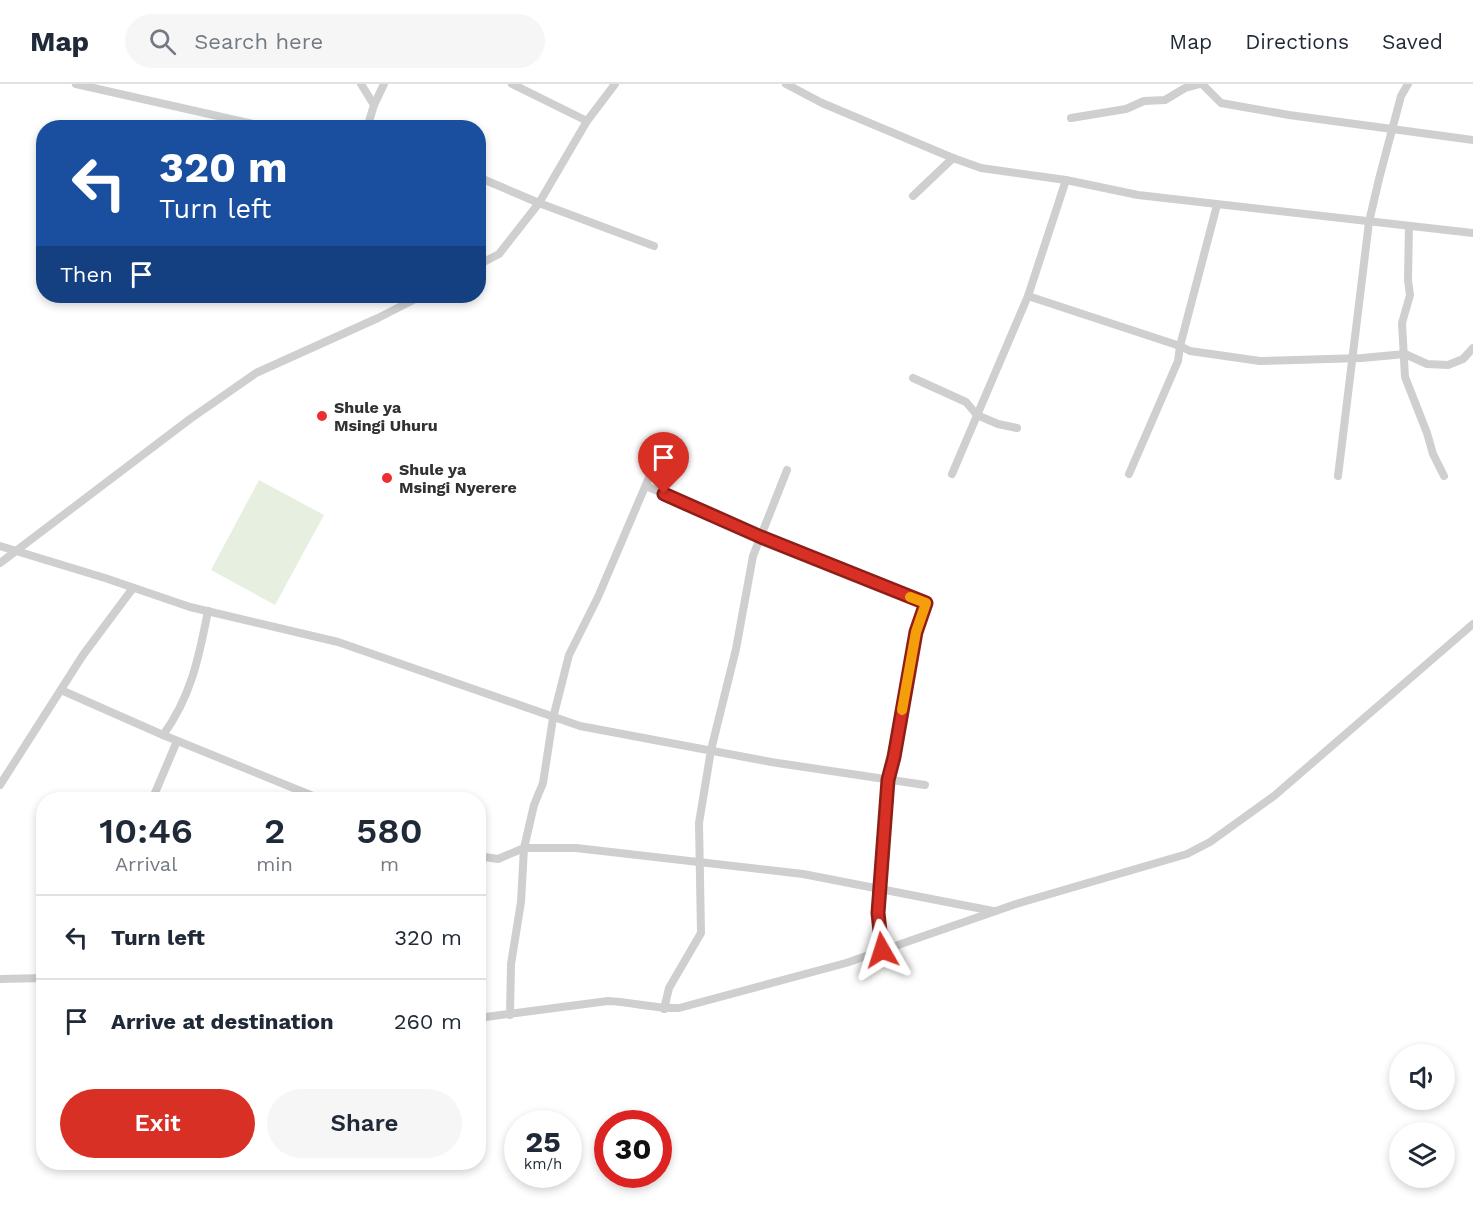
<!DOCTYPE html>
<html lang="en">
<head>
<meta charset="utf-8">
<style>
	:root { --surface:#fff; --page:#f6f6f7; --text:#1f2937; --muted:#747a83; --line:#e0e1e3; --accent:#d93025 }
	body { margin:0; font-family:"Work Sans",sans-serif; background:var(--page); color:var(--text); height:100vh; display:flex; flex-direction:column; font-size:22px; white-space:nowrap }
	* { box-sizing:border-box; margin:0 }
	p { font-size:20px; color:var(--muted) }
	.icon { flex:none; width:33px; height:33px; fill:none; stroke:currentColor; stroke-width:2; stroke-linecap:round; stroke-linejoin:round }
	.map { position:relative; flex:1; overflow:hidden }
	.details { position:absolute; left:36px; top:708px; width:450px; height:378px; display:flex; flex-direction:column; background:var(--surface); border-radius:24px; box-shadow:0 3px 9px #0003 }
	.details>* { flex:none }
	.guide { position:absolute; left:36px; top:36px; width:450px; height:183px; border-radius:24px; box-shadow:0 3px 9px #0003; background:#1a4fa0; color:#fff; overflow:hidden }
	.tools { position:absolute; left:1389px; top:960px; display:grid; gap:12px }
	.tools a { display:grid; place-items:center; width:66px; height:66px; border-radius:50%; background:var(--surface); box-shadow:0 3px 9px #0003; font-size:30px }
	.speed { position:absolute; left:504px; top:1026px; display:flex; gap:12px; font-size:30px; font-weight:700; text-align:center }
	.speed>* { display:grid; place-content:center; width:78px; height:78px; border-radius:50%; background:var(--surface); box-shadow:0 3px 9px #0003; line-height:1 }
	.speed small { font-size:15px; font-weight:400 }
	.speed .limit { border:9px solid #d22; background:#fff; color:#111 }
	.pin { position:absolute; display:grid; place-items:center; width:51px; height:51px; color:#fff; margin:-62px -26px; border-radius:50% 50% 50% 0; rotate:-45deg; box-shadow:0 0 6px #0007 }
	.pin .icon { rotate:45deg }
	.me { position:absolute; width:66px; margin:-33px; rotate:354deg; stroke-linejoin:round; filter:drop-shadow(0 0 4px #0008) }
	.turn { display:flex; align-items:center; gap:21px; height:126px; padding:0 24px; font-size:27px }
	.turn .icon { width:78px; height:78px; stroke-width:2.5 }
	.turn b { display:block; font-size:42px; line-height:51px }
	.then { display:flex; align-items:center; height:57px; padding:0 24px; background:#0003; gap:12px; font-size:22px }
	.eta { display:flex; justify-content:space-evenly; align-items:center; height:102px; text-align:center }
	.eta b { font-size:36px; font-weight:600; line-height:42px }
	.action { display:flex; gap:12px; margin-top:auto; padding:12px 24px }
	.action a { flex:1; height:69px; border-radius:36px; background:var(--accent); color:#fff; font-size:24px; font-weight:600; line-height:69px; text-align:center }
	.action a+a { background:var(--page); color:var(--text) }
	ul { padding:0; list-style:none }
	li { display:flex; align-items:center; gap:18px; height:84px; padding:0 24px; border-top:2px solid var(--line) }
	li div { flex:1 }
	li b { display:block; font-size:22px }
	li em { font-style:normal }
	header { display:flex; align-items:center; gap:36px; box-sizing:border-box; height:84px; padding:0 30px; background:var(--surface); border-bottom:2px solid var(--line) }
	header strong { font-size:28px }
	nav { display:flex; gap:33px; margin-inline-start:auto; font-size:21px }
	.search { width:420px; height:54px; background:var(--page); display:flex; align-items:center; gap:15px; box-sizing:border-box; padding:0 21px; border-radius:33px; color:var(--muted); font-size:22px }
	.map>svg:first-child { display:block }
	.green { fill:#e7efe0 }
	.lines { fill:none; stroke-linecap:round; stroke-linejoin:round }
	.minor { stroke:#cfcfcf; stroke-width:8 }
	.route-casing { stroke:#8d1f18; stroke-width:15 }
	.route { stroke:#d93025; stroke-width:10 }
	.slow { stroke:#f59e0b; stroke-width:10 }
	.poi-dot { fill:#ee2e30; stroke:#fff; stroke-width:2 }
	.labels { text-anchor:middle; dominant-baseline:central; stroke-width:6; stroke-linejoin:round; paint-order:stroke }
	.poi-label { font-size:16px; font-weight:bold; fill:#323232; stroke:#fff; text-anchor:start }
</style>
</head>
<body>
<header>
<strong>Map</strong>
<div class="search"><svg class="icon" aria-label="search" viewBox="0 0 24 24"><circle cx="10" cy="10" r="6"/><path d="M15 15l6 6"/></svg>Search here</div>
<nav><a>Map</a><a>Directions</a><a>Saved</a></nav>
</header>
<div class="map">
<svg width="1473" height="1122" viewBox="0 0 1473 1122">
	<rect width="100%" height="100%" fill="#fff"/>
	<!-- green -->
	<path class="green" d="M259,396L324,431L275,521L211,486Z"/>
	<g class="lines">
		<!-- minor -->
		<g class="minor">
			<path d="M76,0L271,44"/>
			<path d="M361,0L374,21"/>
			<path d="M512,0L587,37"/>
			<path d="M786,0L822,19L953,74L981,84L1066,96L1138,111L1473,149"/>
			<path d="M1202,0L1221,19L1289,31L1473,56"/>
			<path d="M1071,34L1126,25L1144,17L1165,16L1185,4L1200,0"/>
			<path d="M367,44L374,21L384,0"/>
			<path d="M478,93L539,119L654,162"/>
			<path d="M913,112L953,74"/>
			<path d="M1409,142L1408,196L1410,211L1402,239L1405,293L1427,349L1433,370L1444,392"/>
			<path d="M478,181L499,170L539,119L587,37L615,0"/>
			<path d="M1028,212L1180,262L1190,267L1260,277L1362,274L1405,270L1427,280L1448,281L1463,275L1473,264"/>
			<path d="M913,294L966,318L977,331L998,340L1017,344"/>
			<path d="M952,390L1028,212L1066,96"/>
			<path d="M1129,390L1178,277L1180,262L1217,121"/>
			<path d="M1338,392L1369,138L1379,95L1401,12L1408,0"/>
			<path d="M646,402L761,453L926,519L916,548L894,673L888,696L878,829L882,866"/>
			<path d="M0,462L105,494L190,523L338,558L580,642L771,678L925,701"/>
			<path d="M0,479L190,335L256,289L378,234L421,212"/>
			<path d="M61,606L163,651L323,716"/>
			<path d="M163,651C191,613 199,573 208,527"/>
			<path d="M0,701L83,571L133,504"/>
			<path d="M152,716L177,657"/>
			<path d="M478,772L498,775L524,764H576L803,790L993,827"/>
			<path d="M0,895L44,894"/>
			<path d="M664,925L669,904L701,849L699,739L711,666L736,565L753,472L787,386"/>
			<path d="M510,931L511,880L521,818L524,764L534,721L543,699L553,634L569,571L598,513L653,384"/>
			<path d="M478,934L608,917C632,918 655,925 679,924L846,879L1016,820L1187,770L1210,758L1274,712L1473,540"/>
		</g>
	</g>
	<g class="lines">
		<defs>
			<path id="route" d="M664,410L761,453L926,519L916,548L894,673L888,696L878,829L882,866"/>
		</defs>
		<!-- route casing -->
		<use href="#route" class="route-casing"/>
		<!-- route -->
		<use href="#route" class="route"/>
		<!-- slow -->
		<path class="slow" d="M902,626L916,548L926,519L910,513"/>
	</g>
	<!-- markers -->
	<g class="poi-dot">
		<circle cx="322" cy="332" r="6"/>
		<circle cx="387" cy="394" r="6"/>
	</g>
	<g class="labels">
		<!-- poi labels -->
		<g class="poi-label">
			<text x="334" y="323">Shule ya<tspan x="334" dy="18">Msingi Uhuru</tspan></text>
			<text x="399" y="385">Shule ya<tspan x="399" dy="18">Msingi Nyerere</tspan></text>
		</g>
	</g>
</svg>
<div class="tools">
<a><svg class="icon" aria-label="sound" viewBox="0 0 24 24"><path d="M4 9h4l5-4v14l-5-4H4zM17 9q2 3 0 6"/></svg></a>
<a><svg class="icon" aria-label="layers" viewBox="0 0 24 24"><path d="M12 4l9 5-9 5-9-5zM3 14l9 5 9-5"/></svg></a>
</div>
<div class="speed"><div>25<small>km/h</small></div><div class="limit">30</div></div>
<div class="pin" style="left:664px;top:410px;background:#d93025"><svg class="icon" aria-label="arrive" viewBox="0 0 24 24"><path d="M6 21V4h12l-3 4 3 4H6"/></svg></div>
<svg class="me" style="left:882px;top:866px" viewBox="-20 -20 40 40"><path d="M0-17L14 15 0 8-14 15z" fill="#d93025" stroke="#fff" stroke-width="4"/></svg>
<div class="guide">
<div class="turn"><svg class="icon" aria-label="left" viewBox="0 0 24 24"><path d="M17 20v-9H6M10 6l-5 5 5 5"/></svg><div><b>320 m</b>Turn left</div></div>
<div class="then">Then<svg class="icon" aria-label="arrive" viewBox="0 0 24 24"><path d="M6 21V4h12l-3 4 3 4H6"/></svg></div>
</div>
<section class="details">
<div class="eta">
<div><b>10:46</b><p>Arrival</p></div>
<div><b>2</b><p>min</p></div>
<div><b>580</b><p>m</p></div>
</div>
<ul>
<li><svg class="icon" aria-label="left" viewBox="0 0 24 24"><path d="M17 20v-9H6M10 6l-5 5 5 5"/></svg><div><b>Turn left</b></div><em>320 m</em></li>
<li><svg class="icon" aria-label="arrive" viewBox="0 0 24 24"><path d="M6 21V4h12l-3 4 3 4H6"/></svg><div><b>Arrive at destination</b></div><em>260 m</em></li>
</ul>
<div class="action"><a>Exit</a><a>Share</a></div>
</section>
</div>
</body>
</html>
